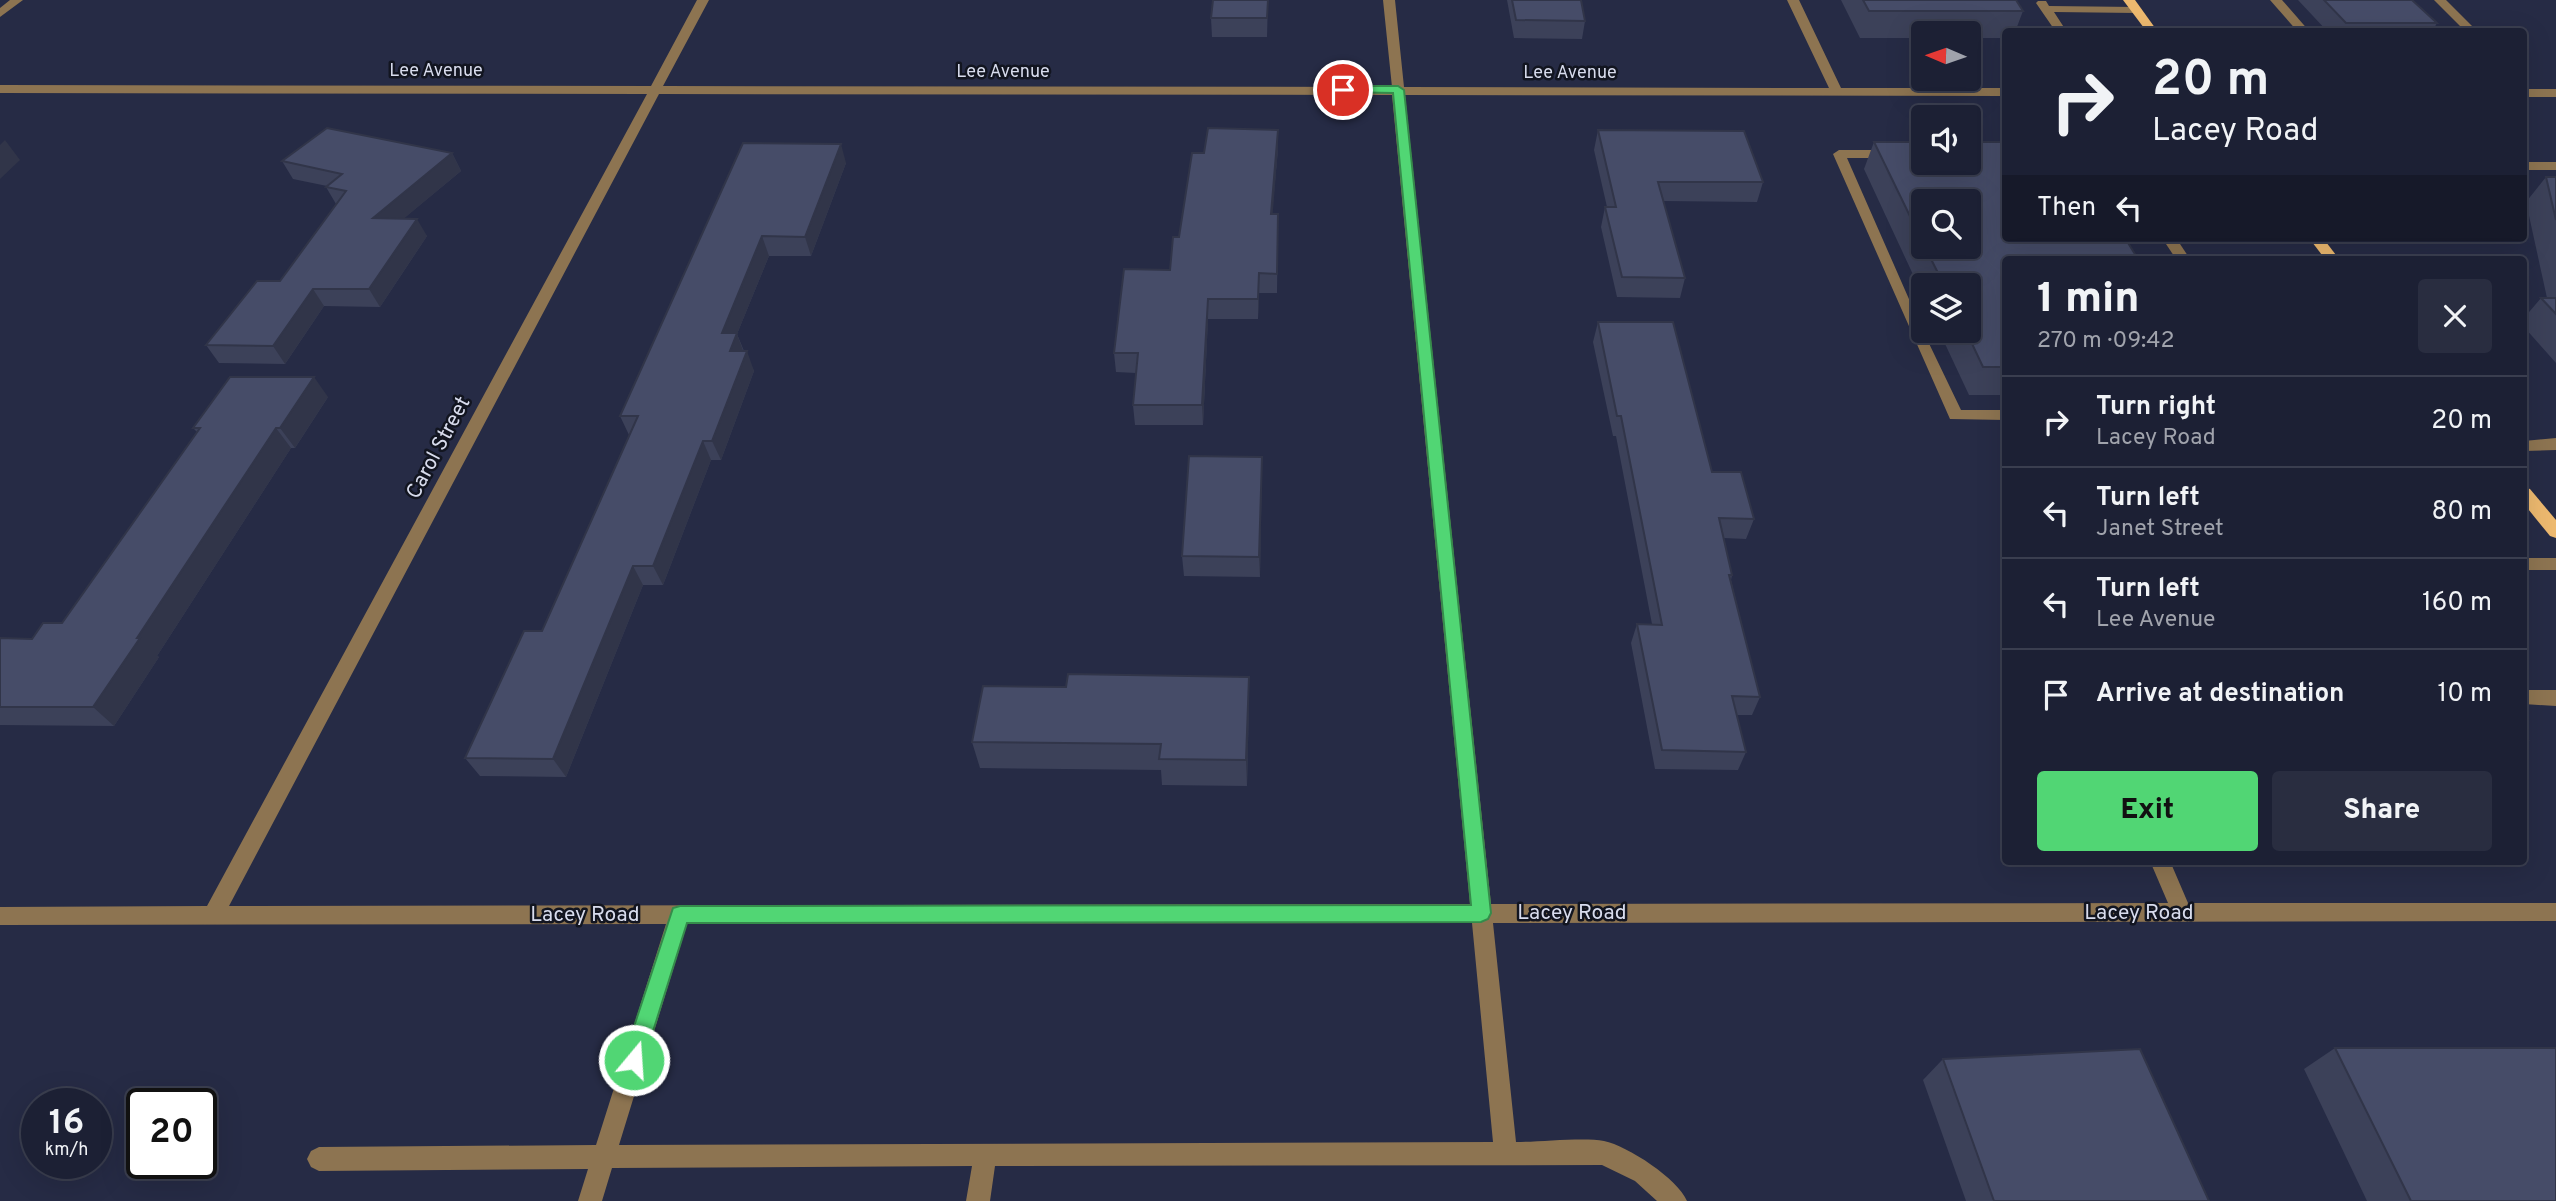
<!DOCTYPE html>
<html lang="en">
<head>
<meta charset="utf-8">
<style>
	:root { --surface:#1c2034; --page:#292d40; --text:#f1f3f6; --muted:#a0a3ac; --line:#3a3e4f; --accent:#51d674 }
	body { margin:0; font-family:Overpass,sans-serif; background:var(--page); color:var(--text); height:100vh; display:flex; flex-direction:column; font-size:26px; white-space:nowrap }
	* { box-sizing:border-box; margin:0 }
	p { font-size:23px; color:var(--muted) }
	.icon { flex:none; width:38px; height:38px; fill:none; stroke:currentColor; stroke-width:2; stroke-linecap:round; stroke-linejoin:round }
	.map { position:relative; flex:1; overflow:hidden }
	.sheet { position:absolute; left:2002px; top:256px; width:525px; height:609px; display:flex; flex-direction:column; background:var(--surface); border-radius:7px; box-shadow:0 7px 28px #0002,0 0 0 2px var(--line) }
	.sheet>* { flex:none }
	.hud { position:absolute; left:2002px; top:28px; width:525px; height:214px; border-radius:7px; box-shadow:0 7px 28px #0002,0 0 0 2px var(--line); background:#1c2034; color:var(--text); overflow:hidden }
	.needle { width:46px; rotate:272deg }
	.tools { position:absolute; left:1911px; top:21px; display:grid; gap:14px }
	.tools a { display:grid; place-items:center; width:70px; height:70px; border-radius:7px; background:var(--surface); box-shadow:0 7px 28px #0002,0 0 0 2px var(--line); font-size:35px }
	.speed { position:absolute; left:21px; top:1088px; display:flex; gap:14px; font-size:35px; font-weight:700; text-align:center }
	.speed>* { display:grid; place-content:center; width:91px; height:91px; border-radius:50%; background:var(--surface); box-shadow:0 7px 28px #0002,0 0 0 2px var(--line); line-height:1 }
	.speed small { font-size:18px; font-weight:400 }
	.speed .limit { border:4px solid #111; border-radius:10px; background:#fff; color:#111 }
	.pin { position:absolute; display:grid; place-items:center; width:60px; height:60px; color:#fff; margin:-30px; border:4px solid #fff; border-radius:50%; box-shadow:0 2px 7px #0007 }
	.me { position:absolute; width:77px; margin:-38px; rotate:18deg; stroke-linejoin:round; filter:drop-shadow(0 0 5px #0008) }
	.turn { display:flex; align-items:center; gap:24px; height:147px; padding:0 35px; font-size:32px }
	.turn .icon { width:91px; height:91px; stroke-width:2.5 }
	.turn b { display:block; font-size:49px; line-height:60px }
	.then { display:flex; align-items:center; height:66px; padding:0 35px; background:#0003; gap:14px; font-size:26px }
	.round { display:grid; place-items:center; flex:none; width:74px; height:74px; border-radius:7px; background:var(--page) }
	.overview { display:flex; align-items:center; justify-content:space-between; height:119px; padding:0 35px }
	h1 { font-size:42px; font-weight:800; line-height:52px }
	.cta { display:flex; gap:14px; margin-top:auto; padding:14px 35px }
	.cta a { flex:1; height:80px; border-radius:7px; background:var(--accent); color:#111; font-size:28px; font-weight:800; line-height:80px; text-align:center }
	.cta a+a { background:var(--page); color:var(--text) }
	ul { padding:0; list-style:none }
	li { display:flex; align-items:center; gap:21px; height:91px; padding:0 35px; border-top:2px solid var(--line) }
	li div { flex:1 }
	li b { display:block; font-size:26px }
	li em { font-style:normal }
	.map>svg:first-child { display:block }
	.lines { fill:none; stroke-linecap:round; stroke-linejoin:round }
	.minor { fill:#8d7451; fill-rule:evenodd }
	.major { fill:#edb96f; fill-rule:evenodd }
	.wall { fill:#3c4159; fill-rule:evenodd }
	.shaded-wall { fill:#313549 }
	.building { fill:#464c68; stroke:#313549; stroke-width:2 }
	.route { fill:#51d674; stroke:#358b4b; stroke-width:2 }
	.labels { text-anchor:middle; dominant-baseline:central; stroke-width:5; stroke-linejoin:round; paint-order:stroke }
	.far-street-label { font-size:18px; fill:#d8dced; stroke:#121520 }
	.street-label { font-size:21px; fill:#d8dced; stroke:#121520 }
</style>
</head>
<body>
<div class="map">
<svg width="2556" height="1201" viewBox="0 0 2556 1201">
	<rect width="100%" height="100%" fill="#262b45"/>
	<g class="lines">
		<!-- minor -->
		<g class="minor">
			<path d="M10,0H23L0,17V8Z"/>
			<path d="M697,0H709L663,86L1392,87L1383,0H1395L1404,87L1829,88L1787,0H1799L1841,88H2006V96L1405,95L1491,904L2168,903L2150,861H2170L2188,903H2556V921L1493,923L1516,1142C1539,1142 1584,1137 1604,1141C1628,1146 1678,1179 1687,1201H1657L1635,1181L1602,1165L995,1166L990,1201H966L972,1166L612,1168L602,1201H578L588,1169L319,1171L311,1167L307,1159L311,1151L319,1147L596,1145L666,924L0,925V907L207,906L647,94L0,93V85L651,86ZM659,94L1392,95L1470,904L229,906ZM1472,923L1493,1142L619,1145L687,924Z"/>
			<path d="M2270,0H2282L2310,32H2298Z"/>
			<path d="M2434,0H2446L2478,32H2466Z"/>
			<path d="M2038,1H2046L2049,6L2136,7L2142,10L2136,13L2054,12L2067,32H2056L2036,3Z"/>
			<rect x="2524" y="89" width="32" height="8"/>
			<path d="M1839,150H1923V158H1847L1923,331L1961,410H2006V420L1950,419L1833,154Z"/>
			<rect x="2524" y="162" width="32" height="8"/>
			<path d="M2162,238H2176L2190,259H2176Z"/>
			<path d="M2556,438V450L2524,451V441Z"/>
			<rect x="2524" y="558" width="32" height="12"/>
			<path d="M2524,690H2556V706L2524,704Z"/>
		</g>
		<!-- major -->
		<g class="major">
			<path d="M2123,0H2135L2158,32H2147Z"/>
			<path d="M2309,238H2323L2339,259H2325Z"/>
			<path d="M2524,487L2530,489L2556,520V538L2550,536L2524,504Z"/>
		</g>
	</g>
	<!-- wall -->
	<g class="wall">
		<path d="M1268,0L1267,37H1212L1211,18Z"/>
		<path d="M1507,0H1581L1585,21L1582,39L1514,38Z"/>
		<path d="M1841,0H2016L2023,11L2015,32H2006V38H1969V33H1923V38H1860Z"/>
		<path d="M2298,0H2412L2437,23L2432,32H2328Z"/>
		<path d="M1598,130L1763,182L1757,202L1663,201L1685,278L1680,298L1617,297L1601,227L1605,207H1607L1594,150Z"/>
		<path d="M1874,142L2006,259V395H1969L1939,331H1969V285H1923V296L1864,169ZM1923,201L1969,247H1923Z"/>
		<path d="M743,143L846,163L811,256H769L737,334L744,351L754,371L721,460H711L663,585H643L566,777L480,776L465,758L542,631L629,435L620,416Z"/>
		<path d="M1278,149L1272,214H1278L1277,293H1259L1258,319H1208L1203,425H1135L1133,405L1136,373L1116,372L1114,353L1170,270L1179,237L1204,153Z"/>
		<path d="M452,153L461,171L404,218L427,236L380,307L324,306L285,364L219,363L206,345L280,281L336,204L326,187L327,186L293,179L282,161Z"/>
		<path d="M2546,177H2556V363L2524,327V318L2541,298H2547L2526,202Z"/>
		<path d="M1598,322L1712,472L1754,519L1746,539L1724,538L1732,575L1731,580L1760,697L1752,715H1737L1746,752L1738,770L1655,769L1631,643L1637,624H1652L1616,436H1613L1593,342Z"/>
		<path d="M328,397L295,448H291L157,656L159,657L114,726L0,725V638L32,639L62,623L197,432L193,428Z"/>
		<path d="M1262,457L1260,577L1184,576L1182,556Z"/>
		<path d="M1249,703L1247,786L1162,785L1161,770L980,768L972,742Z"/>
		<path d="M2335,1048L2556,1201H2367L2304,1069Z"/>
		<path d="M1943,1059L2209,1201H1966L1923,1080Z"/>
	</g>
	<!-- shaded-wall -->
	<g class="shaded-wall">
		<path d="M1278,130V149L1271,234V214Z"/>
		<path d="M5,140L20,160L0,179V145Z"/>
		<path d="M841,144L846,163L811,256L805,237Z"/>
		<path d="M452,153L461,171L383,236L373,218Z"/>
		<path d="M417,219L427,236L380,307L369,289Z"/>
		<path d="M762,236L769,256L737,334L744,353L737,370L722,333Z"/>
		<path d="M1259,273V293L1258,319V299Z"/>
		<path d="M313,289L324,306L285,364L273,346Z"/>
		<path d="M1208,299V319L1203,425L1202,405Z"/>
		<path d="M747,351L754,371L721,460L712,441Z"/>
		<path d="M314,377L328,397L295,448L280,428Z"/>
		<path d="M276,428L291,448L157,656L159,657L114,726L93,707L137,638Z"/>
		<path d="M703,441L711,460L663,585L653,566Z"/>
		<path d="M1262,457V477L1260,577L1259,557Z"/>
		<path d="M633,566L643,585L566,777L553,759Z"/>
		<path d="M1249,677V703L1247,786L1246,760Z"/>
	</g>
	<!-- building -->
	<g class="building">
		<path d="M1213,0H1268L1267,18H1211Z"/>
		<path d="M1512,0H1581L1585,21L1516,20Z"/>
		<path d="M1863,0H2016L2023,11H1869Z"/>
		<path d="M2324,0H2412L2437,23H2346Z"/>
		<path d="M327,128L452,153L373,218L417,219L369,289H313L273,346L206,345L257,281H280L346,191L326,187L342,174L282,161Z"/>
		<path d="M1208,128L1278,130L1271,214H1278L1277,274L1259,273L1258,299H1208L1202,405H1133L1138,353H1114L1124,269L1170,270L1173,237H1179L1192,153H1204Z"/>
		<path d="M1598,130L1744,131L1763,182H1658L1685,278L1622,277L1605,207H1616Z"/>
		<path d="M1874,142H1923V163H1969V142H2006V238H2125L2138,259H2006V367H1983L1966,331H1969V285H1944L1925,247H1969V201H1923V243Z"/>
		<path d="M743,143L841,144L805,237L762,236L722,333H737L730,351H747L712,441H703L653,566H633L553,759L465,758L524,631H542L638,416H620Z"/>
		<path d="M2546,177H2556V220Z"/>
		<path d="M2541,298H2556V314Z"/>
		<path d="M1598,322H1673L1712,472H1741L1754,519L1719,518L1732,575H1729L1760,697L1732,696L1746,752L1662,750L1637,624L1662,625L1621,416H1617Z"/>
		<path d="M230,377H314L280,428H276L137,638H140L93,707H0V638L32,639L43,623H62L200,428H193Z"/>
		<path d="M1189,456L1262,457L1259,557L1182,556Z"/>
		<path d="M1068,674L1249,677L1246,760L1159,759L1161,744L972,742L983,686L1066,687Z"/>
		<path d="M2524,733L2528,740H2524Z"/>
		<path d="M2335,1048H2556V1201H2411Z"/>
		<path d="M2140,1049L2209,1201H1994L1943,1059Z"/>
	</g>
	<!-- route -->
	<path class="route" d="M1343,86H1398L1404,90L1491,913L1488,919L1481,922L687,923L644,1060L641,1067L634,1070L626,1067L623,1060L671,914L673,908L680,906L1471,905L1393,93L1339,92V87Z"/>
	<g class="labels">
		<!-- far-street labels -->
		<g class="far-street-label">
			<text x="436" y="71">Lee Avenue</text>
			<text x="1003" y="72">Lee Avenue</text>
			<text x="1570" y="73">Lee Avenue</text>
		</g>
		<!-- street labels -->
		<g class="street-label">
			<text transform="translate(439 448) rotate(-62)">Carol Street</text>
			<text x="1572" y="913">Lacey Road</text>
			<text x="2139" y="913">Lacey Road</text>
			<text x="585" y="915">Lacey Road</text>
		</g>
	</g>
</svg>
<div class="tools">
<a><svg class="needle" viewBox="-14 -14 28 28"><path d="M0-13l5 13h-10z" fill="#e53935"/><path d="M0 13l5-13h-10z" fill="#a0a3ac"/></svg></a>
<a><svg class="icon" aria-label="sound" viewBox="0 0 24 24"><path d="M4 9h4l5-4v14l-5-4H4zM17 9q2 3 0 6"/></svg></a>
<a><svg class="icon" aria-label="search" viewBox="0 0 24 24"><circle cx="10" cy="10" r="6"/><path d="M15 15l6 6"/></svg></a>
<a><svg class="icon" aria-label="layers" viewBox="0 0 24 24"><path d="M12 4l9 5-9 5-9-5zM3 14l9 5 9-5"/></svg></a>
</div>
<div class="speed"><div>16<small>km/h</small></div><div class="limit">20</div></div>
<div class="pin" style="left:1343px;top:90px;background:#d93025"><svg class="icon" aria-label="arrive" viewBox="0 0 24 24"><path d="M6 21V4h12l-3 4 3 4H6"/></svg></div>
<svg class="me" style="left:634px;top:1060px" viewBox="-20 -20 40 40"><circle r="17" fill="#51d674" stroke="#fff" stroke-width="3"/><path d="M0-11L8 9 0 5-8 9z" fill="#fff"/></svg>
<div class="hud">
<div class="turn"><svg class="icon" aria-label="right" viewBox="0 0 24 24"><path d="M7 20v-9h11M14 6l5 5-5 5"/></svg><div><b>20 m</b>Lacey Road</div></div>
<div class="then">Then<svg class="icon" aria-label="left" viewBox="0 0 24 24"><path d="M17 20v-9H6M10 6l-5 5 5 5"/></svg></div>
</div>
<section class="sheet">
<div class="overview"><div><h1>1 min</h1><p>270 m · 09:42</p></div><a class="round"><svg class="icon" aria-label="close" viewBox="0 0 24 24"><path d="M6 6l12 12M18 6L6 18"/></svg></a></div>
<ul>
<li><svg class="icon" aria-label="right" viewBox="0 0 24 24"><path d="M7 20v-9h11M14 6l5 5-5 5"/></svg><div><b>Turn right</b><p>Lacey Road</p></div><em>20 m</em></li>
<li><svg class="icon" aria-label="left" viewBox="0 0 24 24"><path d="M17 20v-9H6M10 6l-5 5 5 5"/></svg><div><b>Turn left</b><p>Janet Street</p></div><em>80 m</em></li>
<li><svg class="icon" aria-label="left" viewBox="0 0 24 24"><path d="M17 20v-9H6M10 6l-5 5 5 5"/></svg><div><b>Turn left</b><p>Lee Avenue</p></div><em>160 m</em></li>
<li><svg class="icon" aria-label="arrive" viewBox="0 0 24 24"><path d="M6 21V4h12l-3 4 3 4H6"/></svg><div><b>Arrive at destination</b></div><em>10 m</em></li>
</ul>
<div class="cta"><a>Exit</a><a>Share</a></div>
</section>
</div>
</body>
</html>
